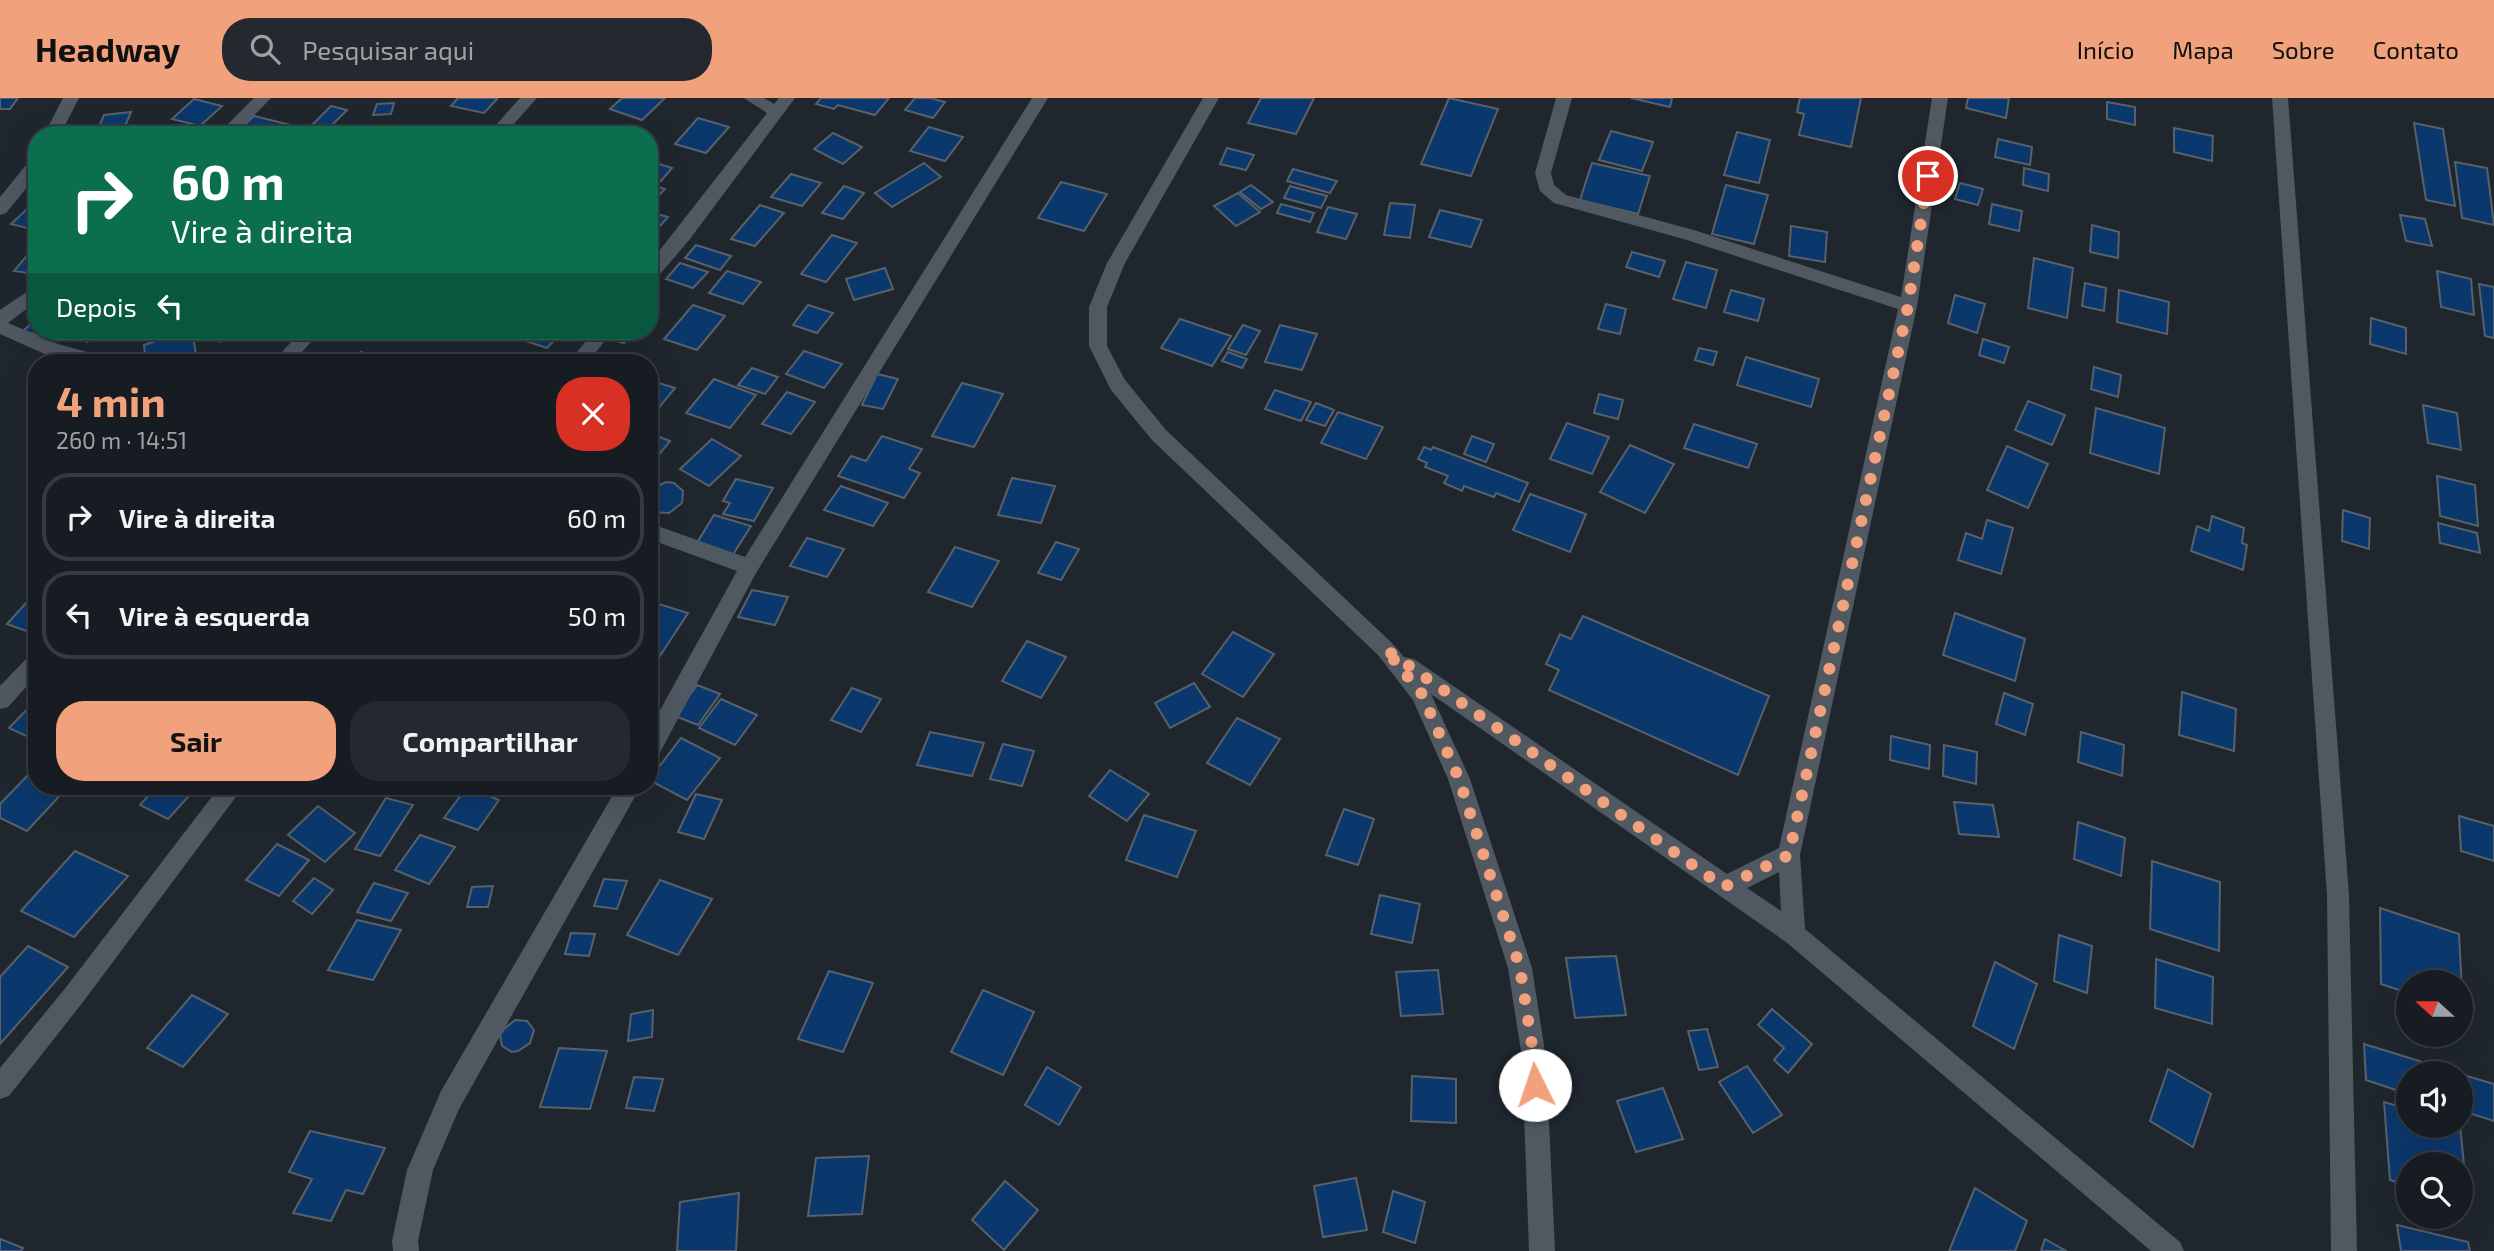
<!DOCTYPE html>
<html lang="pt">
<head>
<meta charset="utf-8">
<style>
	:root { --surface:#171c22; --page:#24292f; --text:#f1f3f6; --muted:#9ea1a5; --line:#363a40; --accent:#f1a17c }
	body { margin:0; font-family:"Exo 2",sans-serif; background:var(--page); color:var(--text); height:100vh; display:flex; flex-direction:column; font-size:26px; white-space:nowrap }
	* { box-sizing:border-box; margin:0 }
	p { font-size:23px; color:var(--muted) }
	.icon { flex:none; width:38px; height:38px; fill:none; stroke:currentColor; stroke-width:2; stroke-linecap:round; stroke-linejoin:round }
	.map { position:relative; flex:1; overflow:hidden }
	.sheet { position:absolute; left:28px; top:256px; width:630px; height:441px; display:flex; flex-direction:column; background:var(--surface); border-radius:28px; box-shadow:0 7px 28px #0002,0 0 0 2px var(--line) }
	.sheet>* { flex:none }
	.banner { position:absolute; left:28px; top:28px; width:630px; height:214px; border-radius:28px; box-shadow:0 7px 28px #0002,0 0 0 2px var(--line); background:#0b6e4f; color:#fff; overflow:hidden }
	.needle { width:46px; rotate:291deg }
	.buttons { position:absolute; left:2396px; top:872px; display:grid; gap:14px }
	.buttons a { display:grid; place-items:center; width:77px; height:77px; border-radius:50%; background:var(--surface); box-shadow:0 7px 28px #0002,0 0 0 2px var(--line); font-size:35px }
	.pin { position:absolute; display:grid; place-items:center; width:60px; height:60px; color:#fff; margin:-30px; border:4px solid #fff; border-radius:50%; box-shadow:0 2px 7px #0007 }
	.me { position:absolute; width:77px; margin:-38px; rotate:356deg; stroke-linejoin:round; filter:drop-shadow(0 0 5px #0008) }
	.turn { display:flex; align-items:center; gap:24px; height:147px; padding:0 28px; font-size:32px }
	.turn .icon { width:91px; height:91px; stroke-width:2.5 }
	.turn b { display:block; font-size:49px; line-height:60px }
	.then { display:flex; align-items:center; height:66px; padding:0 28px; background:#0003; gap:14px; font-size:26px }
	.round { display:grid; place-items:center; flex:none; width:74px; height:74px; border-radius:28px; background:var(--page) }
	.headline { display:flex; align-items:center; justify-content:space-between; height:119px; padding:0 28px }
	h1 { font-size:42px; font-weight:700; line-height:52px; color:var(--accent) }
	.button { display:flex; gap:14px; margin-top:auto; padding:14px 28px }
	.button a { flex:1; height:80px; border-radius:28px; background:var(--accent); color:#111; font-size:28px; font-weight:700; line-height:80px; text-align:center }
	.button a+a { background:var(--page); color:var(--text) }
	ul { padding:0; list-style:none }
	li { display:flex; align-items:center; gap:21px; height:88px; margin:0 14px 10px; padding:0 14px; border:4px solid var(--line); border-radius:28px }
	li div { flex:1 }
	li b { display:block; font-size:26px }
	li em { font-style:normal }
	header { display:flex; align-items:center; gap:42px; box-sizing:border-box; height:98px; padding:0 35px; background:var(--accent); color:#111 }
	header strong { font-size:33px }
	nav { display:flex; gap:38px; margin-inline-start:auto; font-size:24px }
	.search { width:490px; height:63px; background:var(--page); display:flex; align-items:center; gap:18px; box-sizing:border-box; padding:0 24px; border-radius:28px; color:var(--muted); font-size:26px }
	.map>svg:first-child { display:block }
	.building { fill:#0b386c; stroke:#58606a; stroke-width:2 }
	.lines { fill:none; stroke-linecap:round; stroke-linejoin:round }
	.street { fill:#505862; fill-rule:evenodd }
	.route { stroke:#f1a17c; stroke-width:12; stroke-dasharray:0 21.6 }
</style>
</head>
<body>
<header>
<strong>Headway</strong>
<div class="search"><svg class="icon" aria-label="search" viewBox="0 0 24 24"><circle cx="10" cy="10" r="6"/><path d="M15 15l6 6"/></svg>Pesquisar aqui</div>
<nav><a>Início</a><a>Mapa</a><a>Sobre</a><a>Contato</a></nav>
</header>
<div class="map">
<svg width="2494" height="1153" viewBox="0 0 2494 1153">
	<rect width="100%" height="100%" fill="#1f262e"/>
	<!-- building -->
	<g class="building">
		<path d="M0,0H18L10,11H0Z"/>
		<path d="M458,0H498L484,15L451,8Z"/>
		<path d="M622,0H665L642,22L610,11Z"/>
		<path d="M821,0H889L875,17L838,7L834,11L816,6Z"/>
		<path d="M915,0H930L945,4L933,20L905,12Z"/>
		<path d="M1261,0H1314L1296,36L1248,25Z"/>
		<path d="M1449,0L1498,11L1471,78L1421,66Z"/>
		<path d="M1631,0H1672L1670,9Z"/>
		<path d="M1800,0H1861L1851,49L1799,37L1804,16L1797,14Z"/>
		<path d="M1968,0H2009L2006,20L1966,10Z"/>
		<path d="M194,1L222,8L200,28L172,21Z"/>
		<path d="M2107,4L2135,9V27L2107,21Z"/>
		<path d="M394,5L391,16L373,17L377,6Z"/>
		<path d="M331,8L347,12L326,33L310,29Z"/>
		<path d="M131,14L123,33L96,36L104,17Z"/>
		<path d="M254,18L291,27L281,37L237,34Z"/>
		<path d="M698,20L729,29L706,55L675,46Z"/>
		<path d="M2414,25L2443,31L2455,108L2426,102Z"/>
		<path d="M163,28L197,34L194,37H153Z"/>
		<path d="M929,29L963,39L945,63L910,53Z"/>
		<path d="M378,30L407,37H371Z"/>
		<path d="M2174,30L2213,38L2212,63L2174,54Z"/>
		<path d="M1611,33L1653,44L1642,73L1599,62Z"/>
		<path d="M1737,34L1770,42L1759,85L1724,77Z"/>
		<path d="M833,35L862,49L843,66L814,51Z"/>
		<path d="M1998,41L2032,49L2030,67L1995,59Z"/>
		<path d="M1227,50L1254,57L1246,72L1220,66Z"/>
		<path d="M650,63L672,70L661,83L649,79Z"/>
		<path d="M2455,64L2487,70L2494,127L2462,120Z"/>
		<path d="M924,65L941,79L892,109L875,95Z"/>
		<path d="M1592,65L1650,78L1638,116L1580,102Z"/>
		<path d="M2024,70L2049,76L2048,93L2023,87Z"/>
		<path d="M1293,71L1337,83L1330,95L1287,83Z"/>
		<path d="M791,76L821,85L802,108L771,99Z"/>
		<path d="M1061,84L1107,96L1084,133L1038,120Z"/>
		<path d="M1960,85L1983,91L1978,107L1955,101Z"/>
		<path d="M649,86L665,91L649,108Z"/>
		<path d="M1251,87L1273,104L1261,111L1240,94Z"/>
		<path d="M1726,87L1768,97L1754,146L1712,136Z"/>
		<path d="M844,88L864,95L843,121L822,115Z"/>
		<path d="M1290,88L1327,98L1321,110L1284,100Z"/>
		<path d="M1238,95L1260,114L1236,128L1214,108Z"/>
		<path d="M1390,105L1415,107L1410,140L1384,137Z"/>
		<path d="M1281,106L1314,115L1310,124L1277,115Z"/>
		<path d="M1992,106L2022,113L2019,133L1989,126Z"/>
		<path d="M760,107L784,115L755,148L731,141Z"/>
		<path d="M1328,109L1357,116L1346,141L1317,134Z"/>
		<path d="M28,110L37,112V126L31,131L11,126Z"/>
		<path d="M1440,112L1482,122L1471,149L1429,139Z"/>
		<path d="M657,116L668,119L650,139L649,123Z"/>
		<path d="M2400,117L2425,121L2432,148L2406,143Z"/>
		<path d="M2092,127L2119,134L2118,160L2090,154Z"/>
		<path d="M1791,128L1827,134L1825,164L1789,158Z"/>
		<path d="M832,137L857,145L826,184L801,176Z"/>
		<path d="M36,147L37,176L14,173Z"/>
		<path d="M696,147L731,158L720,172L685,160Z"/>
		<path d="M1632,154L1665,163L1659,179L1626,169Z"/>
		<path d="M2034,160L2073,170L2067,220L2028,210Z"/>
		<path d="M1686,164L1717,172L1706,210L1673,201Z"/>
		<path d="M680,165L708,174L693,190L666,181Z"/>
		<path d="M885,170L893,191L854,202L846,181Z"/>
		<path d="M727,173L761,184L743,206L709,195Z"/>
		<path d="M2437,173L2471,181L2474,217L2441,209Z"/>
		<path d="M2085,185L2106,190L2104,213L2082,208Z"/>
		<path d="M2479,186L2494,189V240L2485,238Z"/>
		<path d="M1731,192L1764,201L1758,223L1724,214Z"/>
		<path d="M2119,192L2169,204L2167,236L2117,224Z"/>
		<path d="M1955,197L1985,206L1977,235L1948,225Z"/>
		<path d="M1606,206L1626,211L1620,236L1598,231Z"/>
		<path d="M693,207L725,218L697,252L664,241Z"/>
		<path d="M808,207L833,215L817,235L793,227Z"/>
		<path d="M37,220V233H57L49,240L23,233Z"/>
		<path d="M2371,220L2406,230V256L2370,246Z"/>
		<path d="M1180,221L1231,238L1212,268L1161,250Z"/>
		<path d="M1243,227L1260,233L1246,257L1228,251Z"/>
		<path d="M1280,227L1317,236L1302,272L1265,264Z"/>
		<path d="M76,233H106L87,244Z"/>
		<path d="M121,233H158L155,239L117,242Z"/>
		<path d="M187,233H192L196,256L170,264H146L144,247Z"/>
		<path d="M199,233H231L220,244L195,237Z"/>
		<path d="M523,233H563L547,250L517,240Z"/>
		<path d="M614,233H626L632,235L624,245L609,240Z"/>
		<path d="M1983,241L2009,249L2004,265L1979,257Z"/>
		<path d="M1699,250L1717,254L1713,267L1695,262Z"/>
		<path d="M804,253L842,266L824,290L786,276Z"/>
		<path d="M361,254L389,264H351Z"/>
		<path d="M1228,254L1247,261L1242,270L1222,263Z"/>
		<path d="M1746,259L1819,281L1811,309L1737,287Z"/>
		<path d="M2094,269L2121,277L2118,299L2091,291Z"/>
		<path d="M752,270L778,279L765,296L738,287Z"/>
		<path d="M877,276L898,281L883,311L862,307Z"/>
		<path d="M714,281L756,297L730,330L686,315Z"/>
		<path d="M649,282L675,290L649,322Z"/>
		<path d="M962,285L1003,296L974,349L932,338Z"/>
		<path d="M1275,292L1311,304L1301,323L1265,311Z"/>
		<path d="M787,294L815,304L791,336L762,326Z"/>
		<path d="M1599,296L1623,302L1618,321L1594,315Z"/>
		<path d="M2028,303L2065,317L2052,347L2015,332Z"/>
		<path d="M1316,305L1334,312L1325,328L1306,322Z"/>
		<path d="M2423,307L2457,315L2461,352L2428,345Z"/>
		<path d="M2096,310L2165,330L2159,376L2090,355Z"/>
		<path d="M1338,314L1383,329L1366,361L1321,345Z"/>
		<path d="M1567,325L1609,339L1592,376L1550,361Z"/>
		<path d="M1694,326L1757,346L1748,370L1684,350Z"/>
		<path d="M649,335L670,343L649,369Z"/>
		<path d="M882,338L922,351L909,371L920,375L904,400L838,378L851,358L866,363Z"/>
		<path d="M1472,338L1494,346L1486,364L1464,356Z"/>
		<path d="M712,341L741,358L709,388L680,371Z"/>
		<path d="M1630,347L1674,366L1645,415L1600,394Z"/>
		<path d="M2007,348L2048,366L2028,410L1987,392Z"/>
		<path d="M1424,349L1431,352L1433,349L1528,385L1519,404L1496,395L1494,399L1464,388L1462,393L1444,385L1448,378L1425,369L1427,365L1418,361Z"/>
		<path d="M2437,378L2475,387L2478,428L2440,418Z"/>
		<path d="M1012,380L1055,388L1041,425L998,417Z"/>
		<path d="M736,381L773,390L754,423L723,416L730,405L723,403Z"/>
		<path d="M666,384L674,385L683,393L682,405L669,415L649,414V392Z"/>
		<path d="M841,388L888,405L873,428L824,412Z"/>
		<path d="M1530,396L1586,416L1570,454L1513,432Z"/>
		<path d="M2343,412L2370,420L2369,451L2342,443Z"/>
		<path d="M714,417L751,428L732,458L695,448Z"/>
		<path d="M2212,418L2244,430L2242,445L2247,447L2243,472L2191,453L2197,428L2209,433Z"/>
		<path d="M1987,422L2013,430L2001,476L1958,462L1966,435L1982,441Z"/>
		<path d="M2438,425L2477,435L2480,455L2440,445Z"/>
		<path d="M807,440L844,451L827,479L790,468Z"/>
		<path d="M1056,444L1079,451L1061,482L1038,475Z"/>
		<path d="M955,449L999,463L972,509L928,494Z"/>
		<path d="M752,492L788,499L775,527L738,519Z"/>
		<path d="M649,503L688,515L654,567L649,565Z"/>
		<path d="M26,505L37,509L35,536L7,526Z"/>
		<path d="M1955,515L2025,541L2015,583L1943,557Z"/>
		<path d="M1583,518L1769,598L1738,677L1549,592L1559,572L1546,566L1560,536L1571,541Z"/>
		<path d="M1233,534L1274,556L1243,599L1202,576Z"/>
		<path d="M1027,543L1066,559L1041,600L1002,583Z"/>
		<path d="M1194,585L1210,609L1170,630L1155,605Z"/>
		<path d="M697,587L720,596L698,627L675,618Z"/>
		<path d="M852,590L881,601L861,634L831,622Z"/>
		<path d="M2182,594L2236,611L2234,653L2179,637Z"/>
		<path d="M2004,595L2033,606L2025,637L1996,626Z"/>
		<path d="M37,601V643L9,630Z"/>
		<path d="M721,601L757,617L735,647L699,630Z"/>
		<path d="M1237,620L1280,641L1250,687L1207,665Z"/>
		<path d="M930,634L984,645L972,678L917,667Z"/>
		<path d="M2081,634L2124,647L2122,678L2078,664Z"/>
		<path d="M1891,638L1930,647L1929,671L1890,662Z"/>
		<path d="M681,640L720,660L687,702L649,682Z"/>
		<path d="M1003,646L1034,653L1022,688L990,681Z"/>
		<path d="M1944,647L1977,654L1976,686L1943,678Z"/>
		<path d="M1110,672L1149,696L1127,723L1089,698Z"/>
		<path d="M32,673L37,675V688L68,689L27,733L0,720V706Z"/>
		<path d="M157,688H198L168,721L140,707Z"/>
		<path d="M467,689L499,702L478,732L444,720Z"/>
		<path d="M696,696L722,702L704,741L678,734Z"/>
		<path d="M386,700L413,707L380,758L355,751Z"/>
		<path d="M1954,704L1993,707L1999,739L1959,736Z"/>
		<path d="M318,708L355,735L325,764L288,737Z"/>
		<path d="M1344,711L1374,721L1358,767L1326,757Z"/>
		<path d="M1144,717L1196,733L1177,779L1126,762Z"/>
		<path d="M2459,718L2494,728V763L2461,753Z"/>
		<path d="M2078,724L2125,740L2121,778L2074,761Z"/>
		<path d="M420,737L455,749L429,786L395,772Z"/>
		<path d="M277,746L309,762L279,798L246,782Z"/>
		<path d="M75,753L128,778L74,839L21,813Z"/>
		<path d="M2152,763L2220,784L2219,853L2150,831Z"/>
		<path d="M314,780L333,792L312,816L293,803Z"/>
		<path d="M604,781L627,783L617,811L594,808Z"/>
		<path d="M660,782L712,801L678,857L627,837Z"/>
		<path d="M374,785L408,795L391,823L357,814Z"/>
		<path d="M493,788L488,809H467L472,789Z"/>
		<path d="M1380,797L1420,806L1412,845L1371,836Z"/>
		<path d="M2380,810L2459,836L2463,913L2460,912V884H2408V895L2381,886Z"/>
		<path d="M357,822L401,832L373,882L328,872Z"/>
		<path d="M571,835L595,836L589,858L565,856Z"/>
		<path d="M2059,837L2092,848L2087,895L2054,883Z"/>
		<path d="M28,848L68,869L0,946V879Z"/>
		<path d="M1616,858L1626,917L1575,920L1566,860Z"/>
		<path d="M2156,861L2213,879L2212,926L2155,910Z"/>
		<path d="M1995,864L2037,886L2014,951L1973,928Z"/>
		<path d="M1438,872L1443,916L1401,918L1396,874Z"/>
		<path d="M829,873L873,885L843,954L798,941Z"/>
		<path d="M983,892L1034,914L1003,977L951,954Z"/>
		<path d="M192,897L228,916L183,969L147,950Z"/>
		<path d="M1772,911L1812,946L1788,975L1774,962L1784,950L1758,927Z"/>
		<path d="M653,912L652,939L628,943L631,916Z"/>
		<path d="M515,922L527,923L534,932L530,945L518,953L512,954L502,948L500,937L504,931Z"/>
		<path d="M1707,931L1718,969L1699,972L1688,933Z"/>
		<path d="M2364,946L2458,975H2408V996L2366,982Z"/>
		<path d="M559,950L607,953L590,1011L540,1009Z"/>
		<path d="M1747,968L1782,1017L1753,1035L1719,984Z"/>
		<path d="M1047,969L1081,989L1059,1027L1025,1007Z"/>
		<path d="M2168,971L2211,996L2193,1049L2150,1023Z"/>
		<path d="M2460,976L2494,986V1023L2460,1012Z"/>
		<path d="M1412,978L1456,981V1025L1411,1023Z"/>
		<path d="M634,979L663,981L654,1013L626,1010Z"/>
		<path d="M1663,990L1683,1041L1636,1054L1617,1003Z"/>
		<path d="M2384,1004L2408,1011V1027H2460L2468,1107L2460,1105V1066H2408V1088L2390,1082Z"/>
		<path d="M310,1033L385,1050L363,1096L346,1092L331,1123L293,1115L312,1081L289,1074Z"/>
		<path d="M869,1058L862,1116L808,1118L816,1060Z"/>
		<path d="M1356,1080L1367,1132L1323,1139L1314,1088Z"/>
		<path d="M1005,1083L1038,1112L1004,1152L972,1122Z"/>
		<path d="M1975,1090L2027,1123L2015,1153H1949Z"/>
		<path d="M1393,1093L1425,1104L1415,1145L1383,1134Z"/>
		<path d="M739,1095L736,1153H677L680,1104Z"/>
		<path d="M2397,1127L2468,1144L2470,1153H2401Z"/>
		<path d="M0,1141L23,1150L21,1153H0Z"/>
		<path d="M2045,1141L2066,1153H2041Z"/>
	</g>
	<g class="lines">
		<!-- street -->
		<g class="street">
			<path d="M63,0H79L60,37H44Z"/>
			<path d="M254,0H271L235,37H217Z"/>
			<path d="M520,0H537L504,37H487Z"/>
			<path d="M744,0H764L774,6L779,0H795L690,141L655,182L649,184V166L767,15Z"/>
			<path d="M1032,0H1048L756,475L657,660L649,663V632L737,473L649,441V425L745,459Z"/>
			<path d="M1203,0H1219L1125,165L1107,209V248L1125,282L1166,332L1392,545L1404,559L1414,561L1727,776L1779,750L1898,211L1687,142L1554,105L1540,93L1535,75L1556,0H1572L1551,75L1554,87L1566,97L1697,133L1901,199L1932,0H1948L1917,208L1800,757L1805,831L2180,1144L2184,1153H2151L1786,844L1431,596L1470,681L1532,870L1546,960L1555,1153H1529L1522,960L1508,870L1448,681L1413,602L1378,557L1152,342L1111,292L1089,248V209L1107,165ZM1779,774L1781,813L1747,790Z"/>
			<path d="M2272,0H2288L2349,797L2357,1153H2331L2327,797Z"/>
			<path d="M37,59V77L6,115L0,117V99L31,61Z"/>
			<path d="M37,187V203L8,225L58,246L105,259L108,264H74L47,257L0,236V212Z"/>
			<path d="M301,233H321L293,264H273Z"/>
			<path d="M594,233H613L588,264H569Z"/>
			<path d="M37,554V577L8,609L0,611V588L30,557Z"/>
			<path d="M220,688H244L83,904L9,998L0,1001V970L67,888Z"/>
			<path d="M618,688H641L459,1011L433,1072L418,1143L419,1153H393L392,1143L407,1072L441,993Z"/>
		</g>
	</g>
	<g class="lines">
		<!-- route -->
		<path class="route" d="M1535,987L1534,960L1520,870L1459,681L1422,596L1385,551L1724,789L1789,757L1908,208L1928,78"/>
	</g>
</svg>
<div class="buttons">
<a><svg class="needle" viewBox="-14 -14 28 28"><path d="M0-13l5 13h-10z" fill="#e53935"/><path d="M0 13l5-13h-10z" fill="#9ea1a5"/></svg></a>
<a><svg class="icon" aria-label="sound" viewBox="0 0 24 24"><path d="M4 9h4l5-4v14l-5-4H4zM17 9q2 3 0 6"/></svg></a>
<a><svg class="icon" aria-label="search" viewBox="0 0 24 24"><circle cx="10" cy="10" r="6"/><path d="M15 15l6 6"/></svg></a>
</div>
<div class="pin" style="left:1928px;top:78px;background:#d93025"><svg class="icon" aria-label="arrive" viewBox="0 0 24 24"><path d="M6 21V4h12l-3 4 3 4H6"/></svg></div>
<svg class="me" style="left:1535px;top:987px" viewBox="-20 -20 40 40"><circle r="19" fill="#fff"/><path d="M0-13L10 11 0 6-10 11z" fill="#f1a17c"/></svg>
<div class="banner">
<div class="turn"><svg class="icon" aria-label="right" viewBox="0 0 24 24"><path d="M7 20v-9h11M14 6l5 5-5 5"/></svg><div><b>60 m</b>Vire à direita</div></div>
<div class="then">Depois<svg class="icon" aria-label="left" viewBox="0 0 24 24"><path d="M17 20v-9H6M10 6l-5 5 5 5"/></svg></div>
</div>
<section class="sheet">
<div class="headline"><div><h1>4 min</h1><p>260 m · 14:51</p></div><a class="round" style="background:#d93025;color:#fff"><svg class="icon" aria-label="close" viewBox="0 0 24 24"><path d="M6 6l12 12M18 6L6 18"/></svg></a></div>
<ul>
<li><svg class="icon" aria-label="right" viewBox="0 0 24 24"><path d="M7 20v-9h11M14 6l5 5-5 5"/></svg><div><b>Vire à direita</b></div><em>60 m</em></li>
<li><svg class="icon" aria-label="left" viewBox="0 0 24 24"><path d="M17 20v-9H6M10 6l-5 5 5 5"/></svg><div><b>Vire à esquerda</b></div><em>50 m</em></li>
</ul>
<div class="button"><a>Sair</a><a>Compartilhar</a></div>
</section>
</div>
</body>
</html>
